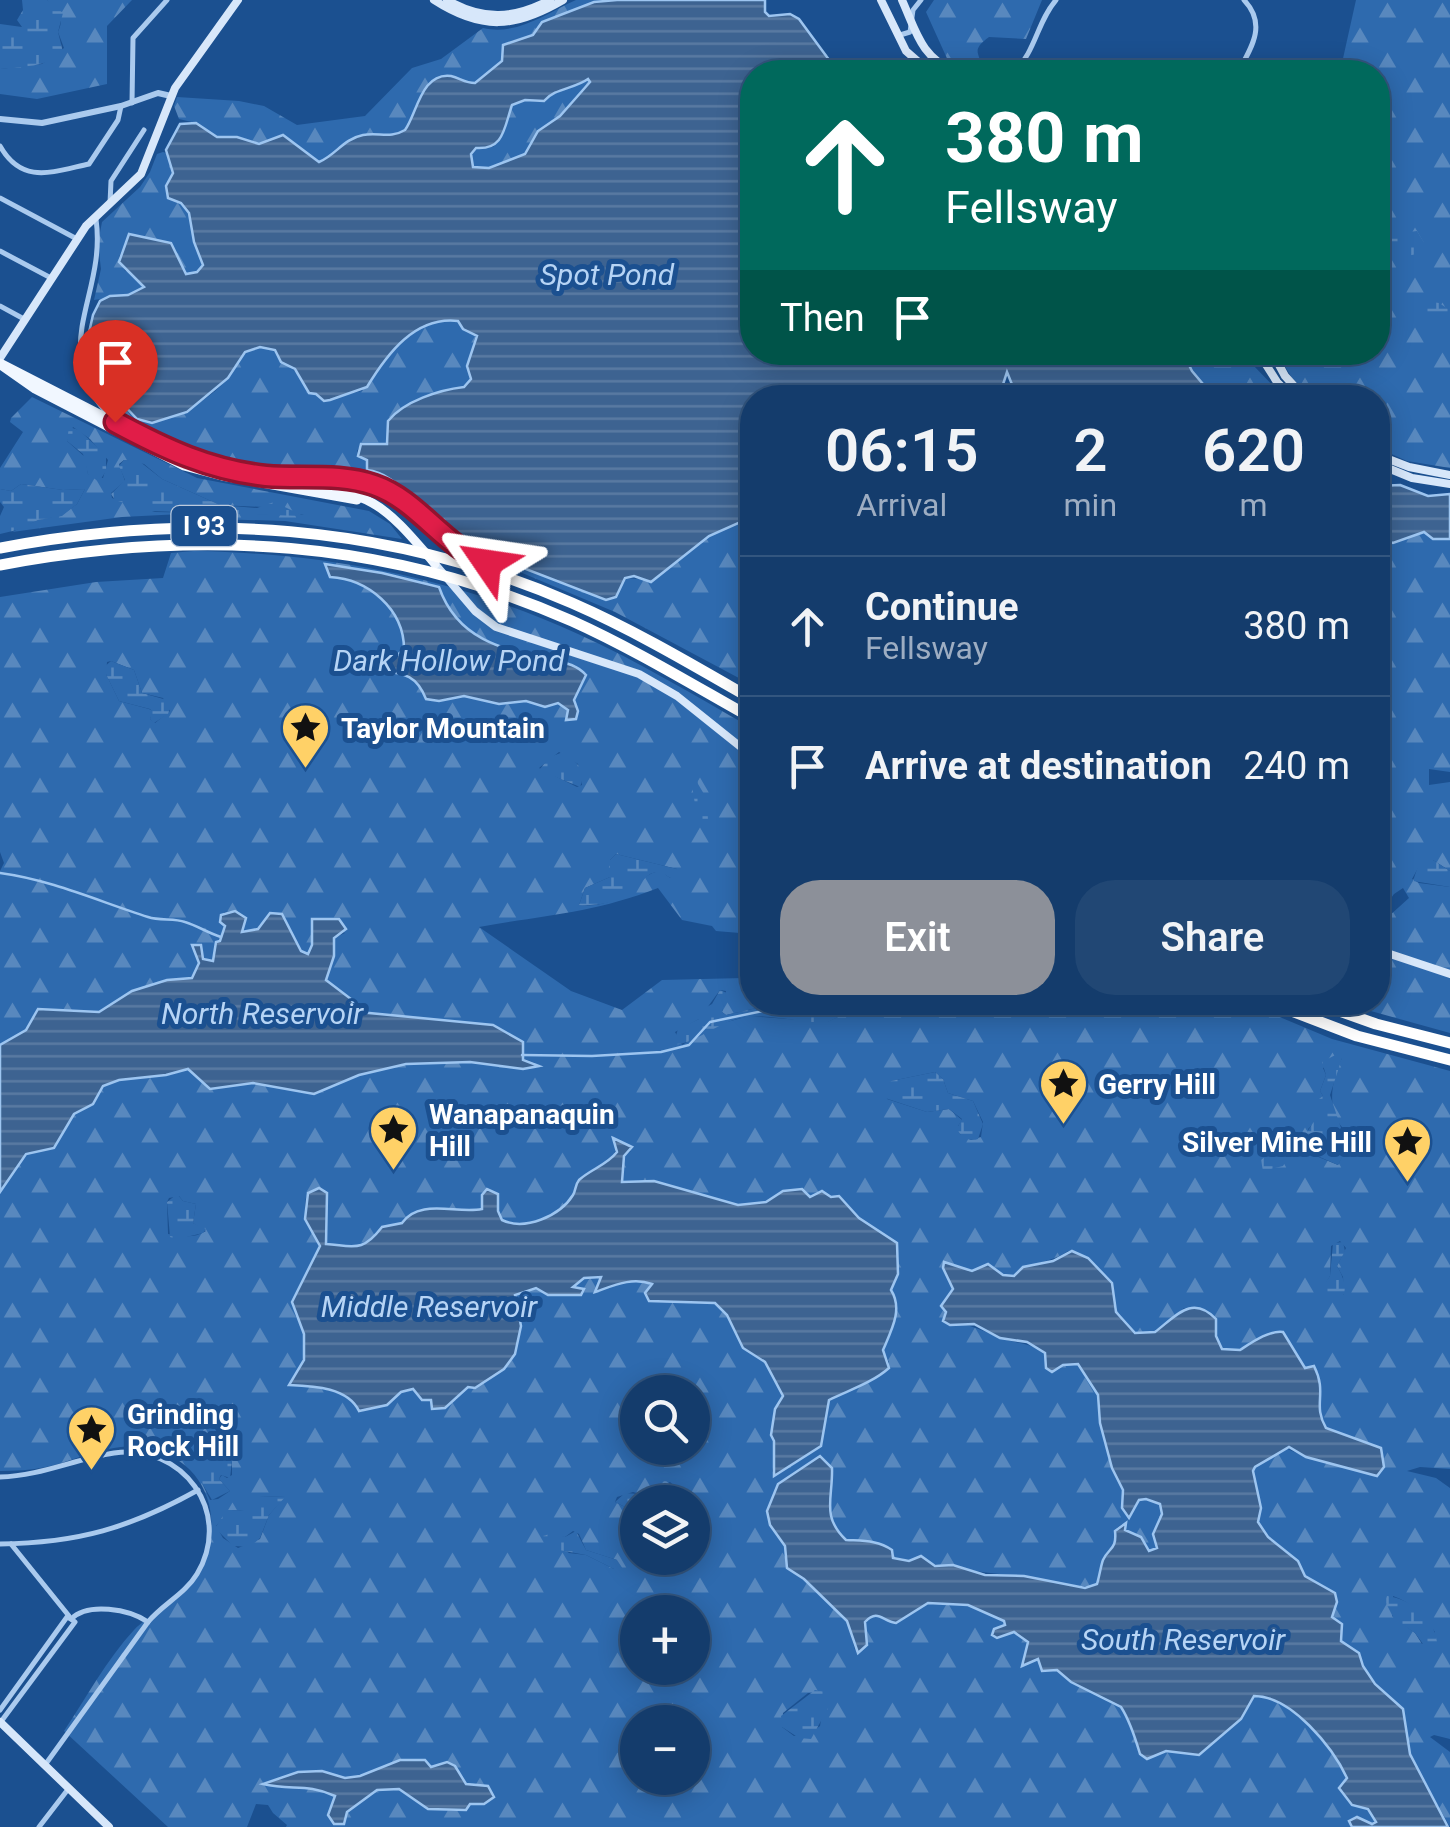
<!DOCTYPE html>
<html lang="en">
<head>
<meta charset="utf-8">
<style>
	:root { --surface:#143c6c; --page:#214774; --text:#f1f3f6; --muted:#9dadc2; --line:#33567f; --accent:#8c9099 }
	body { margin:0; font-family:Roboto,sans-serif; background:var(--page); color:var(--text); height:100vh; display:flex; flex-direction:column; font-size:38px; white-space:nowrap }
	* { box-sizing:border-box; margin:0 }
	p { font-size:32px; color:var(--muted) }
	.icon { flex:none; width:55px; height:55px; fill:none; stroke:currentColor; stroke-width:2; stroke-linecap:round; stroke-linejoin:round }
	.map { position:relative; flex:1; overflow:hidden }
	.sheet { position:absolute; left:740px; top:385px; width:650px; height:630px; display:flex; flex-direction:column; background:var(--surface); border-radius:40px; box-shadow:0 5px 25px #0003,0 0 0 2px var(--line) }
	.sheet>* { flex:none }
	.banner { position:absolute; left:740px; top:60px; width:650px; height:305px; border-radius:40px; box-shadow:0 5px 25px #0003,0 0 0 2px var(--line); background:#00695c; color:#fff; overflow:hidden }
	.tools { position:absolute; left:620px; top:1375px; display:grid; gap:20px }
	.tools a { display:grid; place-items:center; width:90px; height:90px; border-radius:50%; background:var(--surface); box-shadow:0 5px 25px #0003,0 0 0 2px var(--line); font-size:50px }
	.pin { position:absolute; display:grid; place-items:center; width:85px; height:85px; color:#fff; margin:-102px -42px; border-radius:50% 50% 50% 0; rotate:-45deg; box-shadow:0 0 10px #0007 }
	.pin .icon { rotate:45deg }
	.me { position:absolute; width:110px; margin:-55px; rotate:302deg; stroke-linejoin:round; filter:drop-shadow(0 0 8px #0008) }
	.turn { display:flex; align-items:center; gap:35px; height:210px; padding:0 40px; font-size:45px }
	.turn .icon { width:130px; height:130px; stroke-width:2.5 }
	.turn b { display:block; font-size:70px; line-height:85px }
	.then { display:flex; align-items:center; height:95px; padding:0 40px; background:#0003; gap:20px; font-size:38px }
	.eta { display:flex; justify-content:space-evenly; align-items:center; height:170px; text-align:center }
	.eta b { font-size:60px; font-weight:600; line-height:70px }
	.button { display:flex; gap:20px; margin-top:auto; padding:20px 40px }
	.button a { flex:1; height:115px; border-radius:40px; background:var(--accent); color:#fff; font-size:40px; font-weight:600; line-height:115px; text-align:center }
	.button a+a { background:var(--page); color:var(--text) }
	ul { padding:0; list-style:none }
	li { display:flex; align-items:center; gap:30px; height:140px; padding:0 40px; border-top:2px solid var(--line) }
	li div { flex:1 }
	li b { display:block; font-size:38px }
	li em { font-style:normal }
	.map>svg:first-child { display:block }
	.forest { fill:url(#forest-firs); fill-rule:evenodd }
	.wetland { fill:url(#wetland-marsh) }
	.water { fill:url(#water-rules); stroke:#9dc5f0; stroke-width:2.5; fill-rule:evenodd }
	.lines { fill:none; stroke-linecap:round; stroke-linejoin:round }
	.stream { stroke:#9dc5f0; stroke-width:2.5 }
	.minor { stroke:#aacaee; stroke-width:5 }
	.tertiary { stroke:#aacaee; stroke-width:6 }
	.secondary { stroke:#d7e7fa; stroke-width:8 }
	.primary { stroke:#f1f7ff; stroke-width:9 }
	.motorway { stroke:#fff; stroke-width:11 }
	.route-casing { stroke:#92132f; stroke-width:25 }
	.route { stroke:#e11d48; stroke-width:18 }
	.labels { text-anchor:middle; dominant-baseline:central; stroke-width:10; stroke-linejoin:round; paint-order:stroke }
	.shield { fill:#1b5090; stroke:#bbcade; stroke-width:2.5 }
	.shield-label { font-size:25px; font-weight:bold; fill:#fff }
	.poi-label { font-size:28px; font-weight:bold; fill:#fff; stroke:#1b5090; text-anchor:start }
	.water-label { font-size:30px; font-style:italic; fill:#b6d4f5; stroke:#1b5090 }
</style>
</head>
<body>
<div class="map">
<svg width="1450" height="1827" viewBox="0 0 1450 1827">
	<defs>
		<pattern id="forest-firs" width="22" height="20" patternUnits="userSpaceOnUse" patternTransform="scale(2.5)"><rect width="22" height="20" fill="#2e6aae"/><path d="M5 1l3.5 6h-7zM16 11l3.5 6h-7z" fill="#5888be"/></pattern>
		<pattern id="wetland-marsh" width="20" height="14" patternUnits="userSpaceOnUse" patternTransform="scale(2.5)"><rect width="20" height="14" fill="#2e6aae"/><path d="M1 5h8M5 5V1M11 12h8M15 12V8" fill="none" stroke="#5888be"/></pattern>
		<pattern id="water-rules" width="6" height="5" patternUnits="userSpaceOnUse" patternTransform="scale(2.5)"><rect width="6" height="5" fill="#3d6391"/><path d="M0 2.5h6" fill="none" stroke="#5a7aa2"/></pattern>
	</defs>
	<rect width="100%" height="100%" fill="#1b5090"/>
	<!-- forest -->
	<g class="forest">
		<path d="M47,0H132L107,26V84L37,99L0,94V69L42,64L64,48L58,32C66,13 57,13 47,0Z"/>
		<path d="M576,0H617L594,2L542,22L533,35L511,41L502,61L475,83C466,83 459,77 451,76C420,75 418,112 405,130C388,140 373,131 355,138C340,144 333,156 319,162L280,135L259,144L237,137L222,139L196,123L179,119L174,106L177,97L239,101L264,106L297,125L365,116L412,68L441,59L483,28C517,36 547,13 576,0Z"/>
		<path d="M934,0H1042L1026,39L989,37C970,51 980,52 982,69L966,71L950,65L926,12Z"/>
		<path d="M1356,0H1450V468L1407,461L1378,448V398L1312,397L1292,378L1277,353L1378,352V72H1340Z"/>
		<path d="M587,79L590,82L560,116L536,136L525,154L489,168L472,167L471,154L476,148L493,147L497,143L512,105L525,100L539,102C555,90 572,90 587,79Z"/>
		<path d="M163,152L166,153L173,173L168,180L171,200L181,203L189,213L194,242L203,261L202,268L193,274H186L171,243L129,234L119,257L125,271L131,272L144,287L128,295L94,300L101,269L98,243L102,222L140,187L150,172L157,154Z"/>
		<path d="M441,320L458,321L466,332L476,334L467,369L471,379L464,387C439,391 404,401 388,421L387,444H361L357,451L359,457L367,461L366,466L371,472L376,471C399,485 419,510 444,520L448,532L479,551L606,600L616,597L624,578L654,580L709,536L752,517V685L615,612L477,554L396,491L204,460C174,449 114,425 102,395L108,391L106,387L93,382C95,362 80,347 90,325C87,346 90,369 108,381C122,391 123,411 142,420C150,425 156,421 164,418C189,411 211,398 228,378C235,370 237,358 245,352C254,345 265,346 275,350C285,366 301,371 307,391L316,394L321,400L362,391L381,362L419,328Z"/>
		<path d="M1183,353H1252L1255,357L1250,359L1252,364L1284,397H1214L1192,371Z"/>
		<path d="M32,397L197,478L369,511L390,524L402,539L285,521L181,518V514L122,517L12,532L38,520L62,515L77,504L85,489L63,490L21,484L11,491L0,489V468L23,432L10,422L11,418ZM73,427L90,439L108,460L103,478L88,474L85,457L67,441ZM124,460L144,464L162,479L220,505L263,507L304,515L155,512L112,498L111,493L125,481L119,464Z"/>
		<path d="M1427,532L1433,539H1450V772L1429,769V785L1450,782V871L1433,860L1418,868L1412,879L1419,883L1450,887V1033L1342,1003L1378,1002V921L1389,916L1409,898L1403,888L1394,894L1378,916V538L1387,543Z"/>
		<path d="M194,551C327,553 456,578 578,634C638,661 695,696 752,728V930L743,932L747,947L752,946V950L743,951L740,933L716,931L712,926L682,920L658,888C594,913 545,915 479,927L571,991L622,1010L662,980L744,978L752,973V1002L778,1003L726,1015L722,1012L726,991L720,990L699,1019L675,1032L682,1045L716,1025L749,1016L827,1022L838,1017L851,1003L1244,1002L1332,1039L1450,1071V1469L1420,1467L1407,1471L1436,1478L1450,1488V1739L1434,1735L1430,1737L1450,1752V1827L1414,1763L1406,1738L1403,1709C1385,1691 1367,1680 1359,1653L1341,1641L1342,1624L1332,1617L1337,1602L1331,1590L1305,1576L1292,1555L1263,1532L1258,1522C1264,1504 1253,1487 1254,1469L1285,1448L1306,1457L1379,1474L1384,1467L1360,1440L1326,1428C1314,1406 1327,1391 1313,1366L1303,1367L1290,1343L1275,1331L1250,1342L1243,1350L1222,1349L1216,1336L1217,1327L1184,1308L1155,1333H1135L1116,1312L1112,1283L1088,1258L1068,1251C1050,1264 1025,1262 1014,1276L1003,1275L988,1264L972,1271L944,1262L943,1268L953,1288L943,1318C964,1323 979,1329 998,1337C1015,1344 1029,1342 1045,1353L1046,1363L1059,1366L1075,1362L1078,1364L1098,1395L1100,1423L1112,1468L1123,1490L1122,1508L1131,1516L1139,1501L1146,1499L1160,1504L1162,1514L1153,1534L1157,1548L1149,1551C1139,1533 1129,1536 1122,1524L1117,1528L1115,1545L1097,1584C1078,1592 1043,1577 1021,1576C977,1573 935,1564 893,1557V1552C880,1539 863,1540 846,1540C823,1519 833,1496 832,1468C804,1478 764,1485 768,1521L785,1546L787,1568L804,1579L847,1621L855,1650C864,1629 865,1605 891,1623L928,1603L968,1605L1004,1621L1005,1625L994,1629L1014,1632L1028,1642L1022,1666L1038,1659L1042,1671L1057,1670L1071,1682L1121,1707C1129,1719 1137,1735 1138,1750L1154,1756L1166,1751L1199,1755L1241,1719L1254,1696C1296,1697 1328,1745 1346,1776L1347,1782L1340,1789L1352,1805L1368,1809L1376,1823L1349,1821L1352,1827H286L287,1825L273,1813L268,1805L256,1804L247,1827H168L64,1731C86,1698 107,1659 134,1630C149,1614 173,1607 188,1588C230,1536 216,1459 143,1447C111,1442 77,1460 46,1467C31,1470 15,1471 0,1471V1192L26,1154L54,1148L74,1114L93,1104L103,1086L113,1081L166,1075L188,1069L210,1089L253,1083L314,1094L359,1075L406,1064L470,1062L523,1069L535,1063L522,1058L523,1042L493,1025L359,1012L351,999L326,979L334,956V938L345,933L319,918L311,921L312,945L308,954L301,951L282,914L270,913L258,929L242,932L246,918L235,911L224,912C225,930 219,945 213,961L203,958L202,946H192L199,963L191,978L167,980L132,991L99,1012L57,1009L37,1011L26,1030L0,1045V871L4,863L0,852V597L96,582L163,578L171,553ZM328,564L438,587C460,645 520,653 575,665L584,671L585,679L574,700L578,711L576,719L566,720L568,710L558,703L546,707L526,701L494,703L464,696L439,701L426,699C417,676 405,673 381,671L404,649C403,609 372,585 336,577ZM111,661L134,670L142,693L163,698L170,711L155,723L150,719L153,711L149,709L119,701L106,674L107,662ZM559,752L578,764L582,785L577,787L539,768ZM616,854L677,869L670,878L661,871C635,873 626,910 579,905L585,888L610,877V860ZM1342,1058C1331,1081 1325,1114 1347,1132L1348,1144L1338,1165L1316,1156L1320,1149L1309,1135L1308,1129L1313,1124C1314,1104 1310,1111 1323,1096L1320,1091L1326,1075L1323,1068ZM935,1072L943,1079L948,1093L973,1101L983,1122L981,1137L971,1140L960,1134L958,1126L962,1120L949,1109L927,1112L887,1099L885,1088L891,1081ZM617,1147L631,1151L624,1156L621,1182L654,1181L738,1205L766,1202L783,1191H805L810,1197L822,1191L831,1197L839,1196L859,1219L897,1243L898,1274L891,1289C903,1309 892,1329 883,1350L889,1362L886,1371L829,1400C823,1441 803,1447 772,1472C779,1444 767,1421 783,1396L765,1362L743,1348L727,1314L714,1303L649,1301L647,1290L652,1284C632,1276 614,1284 596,1292L601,1277L584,1278L573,1287L581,1294L548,1295L536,1288L515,1295L521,1331L513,1358L504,1370L484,1379L478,1386L468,1387L456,1400L424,1401L413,1389C392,1392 381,1407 356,1408V1402L348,1395L292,1382C300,1367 309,1352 303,1333C299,1320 292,1313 293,1299L320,1246C310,1228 302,1219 306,1197L315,1190H324L326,1244C354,1246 362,1253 382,1227L402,1223C418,1199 457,1213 482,1209L487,1189L498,1194V1211L502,1220L526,1225L558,1212L573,1195L581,1179L610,1162ZM179,1196L183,1201L196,1204L193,1223L206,1231C193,1239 182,1236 168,1234L167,1202L169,1198ZM1340,1241L1346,1248L1337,1266L1343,1277L1344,1295L1320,1293L1330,1276L1331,1246ZM638,1392H692V1448H638L637,1416L619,1417L632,1404L637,1405ZM232,1461V1475L227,1478L222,1475L219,1479L230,1491L218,1499L210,1500L201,1481L224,1462ZM670,1482L699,1509L693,1511L692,1558H638L637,1513L615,1502L617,1497L633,1492L648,1496ZM285,1496L269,1515L260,1539L238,1548L223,1538L216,1526L230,1510L250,1511L259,1497ZM573,1531L579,1534L586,1550L617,1560L614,1569L586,1555L569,1553L544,1535L565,1537ZM1393,1596C1414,1604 1423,1614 1435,1632L1422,1644L1415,1633L1392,1616ZM638,1612H692V1668H638ZM826,1692L820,1726L812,1732L794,1736L782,1727L783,1713L808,1693ZM638,1722H692V1778H638ZM425,1760L431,1767L447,1762L466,1784L482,1787L484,1804H470L457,1811L428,1809L399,1789L377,1790L347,1812L344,1824L336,1797L309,1785L322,1771L345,1778Z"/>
	</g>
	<!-- wetland -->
	<g class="wetland">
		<path d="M22,0H47L63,13L58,32L63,52C48,67 20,67 0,69V24L22,27L17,20L23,10Z"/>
		<path d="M1417,231L1425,244L1423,253L1406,256L1395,253L1390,243L1392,234Z"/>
		<path d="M1410,299L1439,303L1450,310V342C1434,328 1414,321 1402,304Z"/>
		<path d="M69,427L79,430L106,455V471L99,482L88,474L83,454L67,441Z"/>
		<path d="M124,460L139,461L162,479L220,505L257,508L274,502L304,516L149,511L115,500L111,494L125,480L119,466Z"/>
		<path d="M21,484L63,490L85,489L77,504L62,516L38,520L21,529L0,534V516L4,507L0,502V489L11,491Z"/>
		<path d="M111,661L134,670L142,693L167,700L170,708L168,714L154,723L150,719L152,711L150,709L119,701L103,668Z"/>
		<path d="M563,752C576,760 587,771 580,787L539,770L550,757Z"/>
		<path d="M690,773H696L698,784L707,799L708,821L723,839L715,842L698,823Z"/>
		<path d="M616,854L677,869L676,875L670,878C648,861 643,887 626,896C613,903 594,906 579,905L585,888L610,877V860Z"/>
		<path d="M1420,860H1433L1450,871V887L1413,881Z"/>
		<path d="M720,990L727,993L722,1012L726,1015L778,1003H851L838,1017L828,1022C801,1024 774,1014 748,1017C720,1019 697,1044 673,1045L678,1029L699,1019L698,1012L712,1004Z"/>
		<path d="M1341,1052L1342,1058L1330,1095L1341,1128L1354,1135L1338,1165L1315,1155L1319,1149L1307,1132L1313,1123L1311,1105L1323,1096L1320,1091L1326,1075L1322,1062Z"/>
		<path d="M935,1072L943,1079L948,1093L973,1101L983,1124L978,1139C969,1142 960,1137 957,1128L962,1119L949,1109L927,1112L885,1098V1085L891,1081Z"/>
		<path d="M1291,1134L1298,1138L1296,1144L1298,1152L1290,1155L1283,1166L1263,1171L1261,1160L1272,1151L1280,1137Z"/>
		<path d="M177,1194L183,1201L196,1204L193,1223L206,1229L203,1233L178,1239L170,1237L167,1202Z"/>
		<path d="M1343,1242L1345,1251L1337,1266C1343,1276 1348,1288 1342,1299L1318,1293L1330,1276L1333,1243Z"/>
		<path d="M227,1459L232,1461L230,1478L221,1475L219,1479L230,1491L212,1500L200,1480Z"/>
		<path d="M665,1480L690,1502H638L637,1513L615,1502L625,1493L651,1495Z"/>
		<path d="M286,1496L269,1515L260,1538L250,1547L233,1546L215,1528L227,1510C245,1510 248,1514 258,1497Z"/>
		<path d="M576,1531L586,1550L617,1560L623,1569H614L586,1555L559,1550L543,1536L553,1533L565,1537Z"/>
		<path d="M1387,1596C1411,1599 1434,1617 1437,1642L1423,1644L1415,1633L1394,1619L1385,1601Z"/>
		<path d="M815,1690L826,1692L831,1703L811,1739L799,1738L782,1727L781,1716Z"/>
	</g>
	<!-- water -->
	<g class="water">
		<path d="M617,0H765V12L769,16L790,14L799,19L838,72H752V352L1183,353L1192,371L1214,397H1040L1027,387H1013L1007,372L999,397L752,398V517L709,536L651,582L634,576L625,578L616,597L606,600L479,551L448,532L444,520C416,510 398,473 367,470V460L358,456L361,444H387L388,421C404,401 439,390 464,387L471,379L467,366L477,336L463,329L458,321C415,316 387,354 367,387L330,400L324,401L316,394L309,393L295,369L281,362L275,350L260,347L245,352L228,378L187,412L152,423L137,419L120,401L116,387L98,374L88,337L93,315L100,301L110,296L128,295L144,287L119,262L129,234L171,243L186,274L197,272L203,265L194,242L189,213L181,203L168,198L166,186L173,173L166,150L180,124L196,123L217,137H237L259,144L283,135L319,162C336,155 343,139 363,135C379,132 390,139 405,130C417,114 421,72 451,76C460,78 465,83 475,83L502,61L503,45L533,35L542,22L594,2ZM588,79L590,82L560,116L538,131L525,154L489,168L473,167L471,154L476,148C504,150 504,128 512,105L525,100L544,101C555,88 574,89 588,79Z"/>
		<path d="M1400,485L1428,496L1450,494V539H1433L1424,532L1393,543L1378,538V486Z"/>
		<path d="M325,564L382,573L439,587C457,639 501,649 551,660C565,663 576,664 586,675L574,700L578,711L576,719L566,720L568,710L558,703L545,707L526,701L499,704L464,696L439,701L426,699C417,676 405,673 381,671L404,649C404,609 368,579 330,577Z"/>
		<path d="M235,911L246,918L242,932L258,929L270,913L282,914L301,951L308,954L312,945V919H339L346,929L334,938V956L326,980L351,999L359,1012L493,1025L523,1042V1060L539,1066L523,1069L470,1062L406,1064L359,1075L314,1094L253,1083L210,1089L188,1069L166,1075L119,1080L103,1086L93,1104L74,1114L54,1148L26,1154L0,1192V1045L26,1030L38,1009L99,1012L132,991L167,980L192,978L199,963L192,945H201L203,959L213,961L216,942L220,941L225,926L220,922L221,915Z"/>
		<path d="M613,1138L632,1147L624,1156L622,1182L654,1181L738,1205L766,1202L783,1191L802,1189L810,1197L822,1191L831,1197L839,1196L859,1218L897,1243L898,1274L891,1290C903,1309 892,1329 883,1350L889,1368C872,1383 849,1390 829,1400L821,1446L774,1476V1441L771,1435L775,1409L783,1396L765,1362L743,1348L727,1315L715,1303L649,1301L645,1293L652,1284C632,1277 615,1285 595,1292L601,1277L584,1278L573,1287L584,1289L581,1295H548L536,1288L515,1295L521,1326L515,1354L504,1369L475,1388L468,1387L445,1408L432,1409L431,1400H422L413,1389L401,1392L387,1405L359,1411C348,1388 316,1386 289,1385L304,1360V1334L292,1302L320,1246L305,1219L308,1193L319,1188L327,1193L326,1244C354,1246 362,1253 382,1227L402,1223C419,1198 456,1214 482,1209V1195L487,1189L498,1194V1211L502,1220C525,1231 560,1216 573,1195C576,1190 575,1185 579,1180C591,1169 607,1165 617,1152Z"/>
		<path d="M1072,1251L1088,1258L1112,1283L1116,1312L1135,1333L1155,1332C1176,1316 1192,1294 1216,1319V1336L1222,1349L1240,1350C1251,1343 1269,1330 1283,1332L1305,1368L1314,1366C1328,1394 1312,1404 1326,1428L1381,1448L1384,1467L1377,1476L1306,1457L1289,1447L1255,1467L1253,1471L1261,1508L1258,1522L1268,1537L1298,1561L1305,1576L1335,1593L1337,1602L1332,1617L1342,1624L1341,1641L1359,1653L1363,1666L1375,1684L1403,1709L1410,1754L1448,1827H1352L1349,1821L1357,1817L1372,1824L1376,1822L1368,1809L1352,1805L1339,1788L1347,1778C1333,1748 1292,1696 1254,1696L1241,1719L1199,1755L1166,1751L1147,1759L1140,1754C1135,1737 1130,1721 1121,1707L1071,1682L1057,1670L1042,1671L1038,1659L1022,1666L1028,1642L1014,1632L997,1638L992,1635L994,1629L1005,1625L1004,1621L968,1605L928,1603L896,1623C883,1622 878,1608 865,1622L867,1645L858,1653L847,1621L804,1579L787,1568L785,1546L770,1525L767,1511L778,1484L820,1456L832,1468C833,1499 821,1516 846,1540C863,1541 878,1540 892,1550L893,1558L909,1561L921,1556L935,1566L953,1565L985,1575L1024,1576L1085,1588L1097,1584C1099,1578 1101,1565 1103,1560C1109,1547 1117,1550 1115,1531L1126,1523L1125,1530L1141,1537L1149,1551L1157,1548L1153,1534L1162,1514L1160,1504L1146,1499L1139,1500L1129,1518L1122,1508L1123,1490L1112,1468L1100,1423L1098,1395L1078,1364L1063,1365L1052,1372L1046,1368L1045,1353L1027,1342L1000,1338L974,1324L950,1325L943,1321L946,1312L941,1306L953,1289L943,1268L944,1262L972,1271L988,1264L1003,1275L1014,1276L1023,1267L1053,1261Z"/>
		<path d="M400,1760H425L431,1767L447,1762L455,1766L466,1784L488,1786L494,1797L484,1804H470L466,1810L428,1809L399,1789L377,1790L347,1812L344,1824H334L328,1815L335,1796C306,1783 292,1791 263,1784L298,1772L322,1771L345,1778L360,1776Z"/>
	</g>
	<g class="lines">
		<!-- stream -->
		<g class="stream">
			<path d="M0,873C52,880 98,901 148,917C160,921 174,918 185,922C198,926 208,933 221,937"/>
			<path d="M522,1055L592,1056L661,1052L689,1045L710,1022L772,1009L803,1013L834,1011"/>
		</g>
		<!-- minor -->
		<g class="minor">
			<path d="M900,35L910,32L913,10L921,0"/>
			<path d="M1014,72C1036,51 1037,22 1056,0"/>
			<path d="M1238,72C1252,47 1267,24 1244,0"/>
			<path d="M132,103L133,38L167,0"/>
			<path d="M0,146C22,185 52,172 89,164L118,120L121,106"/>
			<path d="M0,198L77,239"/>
			<path d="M110,203L111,181L144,130"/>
			<path d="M96,219C107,297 46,346 110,417"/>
			<path d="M0,251L51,278"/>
			<path d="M0,306L24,319"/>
			<path d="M0,1477C40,1476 75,1459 114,1453C182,1443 234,1512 197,1574C185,1594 163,1604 148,1622L45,1765"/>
			<path d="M0,1544C78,1543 130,1528 198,1490"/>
			<path d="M11,1544L69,1616"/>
			<path d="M0,1710L67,1617L71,1619C88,1602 129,1609 148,1622"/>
			<path d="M0,1723L75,1622L71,1619"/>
			<path d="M39,1827L69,1788"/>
		</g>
		<!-- tertiary -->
		<path class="tertiary" d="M0,119L42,123L121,106L158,93L171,96"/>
		<!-- secondary -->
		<g class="secondary">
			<path d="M434,0C482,31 515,28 563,0"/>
			<path d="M447,0C483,21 514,19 550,0"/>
			<path d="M881,0L906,51L930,72"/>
			<path d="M902,0C916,31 921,58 956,72"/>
			<path d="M1258,352L1277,382L1293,398"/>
			<path d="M1272,352L1285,376L1305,398"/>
			<path d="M0,358L86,226L141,174L175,88L238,0"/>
			<path d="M1378,455L1409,467L1450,475"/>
			<path d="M1378,464L1412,478L1450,484"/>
			<path d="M435,564L475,611L496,627L639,674L677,696L752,756"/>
			<path d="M1378,950L1450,974"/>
			<path d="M0,1722L109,1827"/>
		</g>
		<!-- primary -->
		<g class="primary">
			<path d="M0,363L179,455L215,467L267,477"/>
			<path d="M2,366L35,389L184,466L222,476L357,500"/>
			<path d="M288,481C373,495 379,498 435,564"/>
		</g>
		<!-- motorway -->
		<g class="motorway">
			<path d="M263,476C303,478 353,471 389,491C426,512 450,550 492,565"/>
			<path d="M0,548C194,511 389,523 572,603C634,630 693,665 752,699"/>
			<path d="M0,565C198,528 386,539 572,621C634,649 693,685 752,718"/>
			<path d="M1268,1002L1357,1036L1450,1060"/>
			<path d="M1314,1002L1376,1024L1450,1043"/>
		</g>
	</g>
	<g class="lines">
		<defs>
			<path id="route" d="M115,422C165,449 210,470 266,476C301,479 340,473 374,485C418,500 443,546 487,563"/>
		</defs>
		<!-- route casing -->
		<use href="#route" class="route-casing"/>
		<!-- route -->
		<use href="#route" class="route"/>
	</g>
	<!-- icons -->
	<defs>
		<symbol id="sight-pin" viewBox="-11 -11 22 30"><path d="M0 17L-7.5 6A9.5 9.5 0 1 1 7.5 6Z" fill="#ffd167" stroke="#1b5090"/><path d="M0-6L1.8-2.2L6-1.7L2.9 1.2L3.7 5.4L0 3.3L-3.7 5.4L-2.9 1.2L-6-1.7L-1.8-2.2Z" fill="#111"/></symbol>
	</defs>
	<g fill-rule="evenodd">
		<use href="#sight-pin" x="278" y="700" width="55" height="75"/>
		<use href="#sight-pin" x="1036" y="1056" width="55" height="75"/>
		<use href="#sight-pin" x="366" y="1102" width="55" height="75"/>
		<use href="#sight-pin" x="1380" y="1114" width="55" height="75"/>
		<use href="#sight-pin" x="64" y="1402" width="55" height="75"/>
	</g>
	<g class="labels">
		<!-- shield labels -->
		<rect class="shield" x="171.5" y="506" width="65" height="40" rx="8"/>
		<g class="shield-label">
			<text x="204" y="526">I 93</text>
		</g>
		<!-- poi labels -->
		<g class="poi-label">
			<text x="341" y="728">Taylor Mountain</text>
			<text x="1098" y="1084">Gerry Hill</text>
			<text x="429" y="1114">Wanapanaquin<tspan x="429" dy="32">Hill</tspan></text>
			<text x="1372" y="1142" text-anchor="end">Silver Mine Hill</text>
			<text x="127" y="1414">Grinding<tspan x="127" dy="32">Rock Hill</tspan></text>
		</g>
		<!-- water labels -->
		<g class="water-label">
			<text x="607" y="274">Spot Pond</text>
			<text x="449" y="660">Dark Hollow Pond</text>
			<text x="262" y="1013">North Reservoir</text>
			<text x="429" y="1306">Middle Reservoir</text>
			<text x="1183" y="1639">South Reservoir</text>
		</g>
	</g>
</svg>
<div class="tools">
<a><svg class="icon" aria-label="search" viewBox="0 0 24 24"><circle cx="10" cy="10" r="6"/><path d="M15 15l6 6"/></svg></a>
<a><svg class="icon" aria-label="layers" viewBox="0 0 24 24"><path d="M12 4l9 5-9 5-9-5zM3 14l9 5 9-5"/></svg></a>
<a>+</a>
<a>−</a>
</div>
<div class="pin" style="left:115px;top:422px;background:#d93025"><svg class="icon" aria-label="arrive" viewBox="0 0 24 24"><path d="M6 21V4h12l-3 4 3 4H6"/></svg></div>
<svg class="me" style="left:487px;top:563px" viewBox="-20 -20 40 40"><path d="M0-17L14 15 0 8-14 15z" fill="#e11d48" stroke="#fff" stroke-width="4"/></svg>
<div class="banner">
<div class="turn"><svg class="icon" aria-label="ahead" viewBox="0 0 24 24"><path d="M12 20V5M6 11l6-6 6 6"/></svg><div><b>380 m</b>Fellsway</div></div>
<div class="then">Then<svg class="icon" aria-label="arrive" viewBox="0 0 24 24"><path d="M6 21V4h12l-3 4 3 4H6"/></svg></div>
</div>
<section class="sheet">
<div class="eta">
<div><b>06:15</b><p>Arrival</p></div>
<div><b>2</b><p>min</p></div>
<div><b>620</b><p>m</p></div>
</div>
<ul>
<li><svg class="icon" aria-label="ahead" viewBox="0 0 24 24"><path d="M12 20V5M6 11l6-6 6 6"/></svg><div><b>Continue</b><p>Fellsway</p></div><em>380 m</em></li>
<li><svg class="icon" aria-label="arrive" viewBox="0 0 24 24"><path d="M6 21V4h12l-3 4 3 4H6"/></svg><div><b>Arrive at destination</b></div><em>240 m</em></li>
</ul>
<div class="button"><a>Exit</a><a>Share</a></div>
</section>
</div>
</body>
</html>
